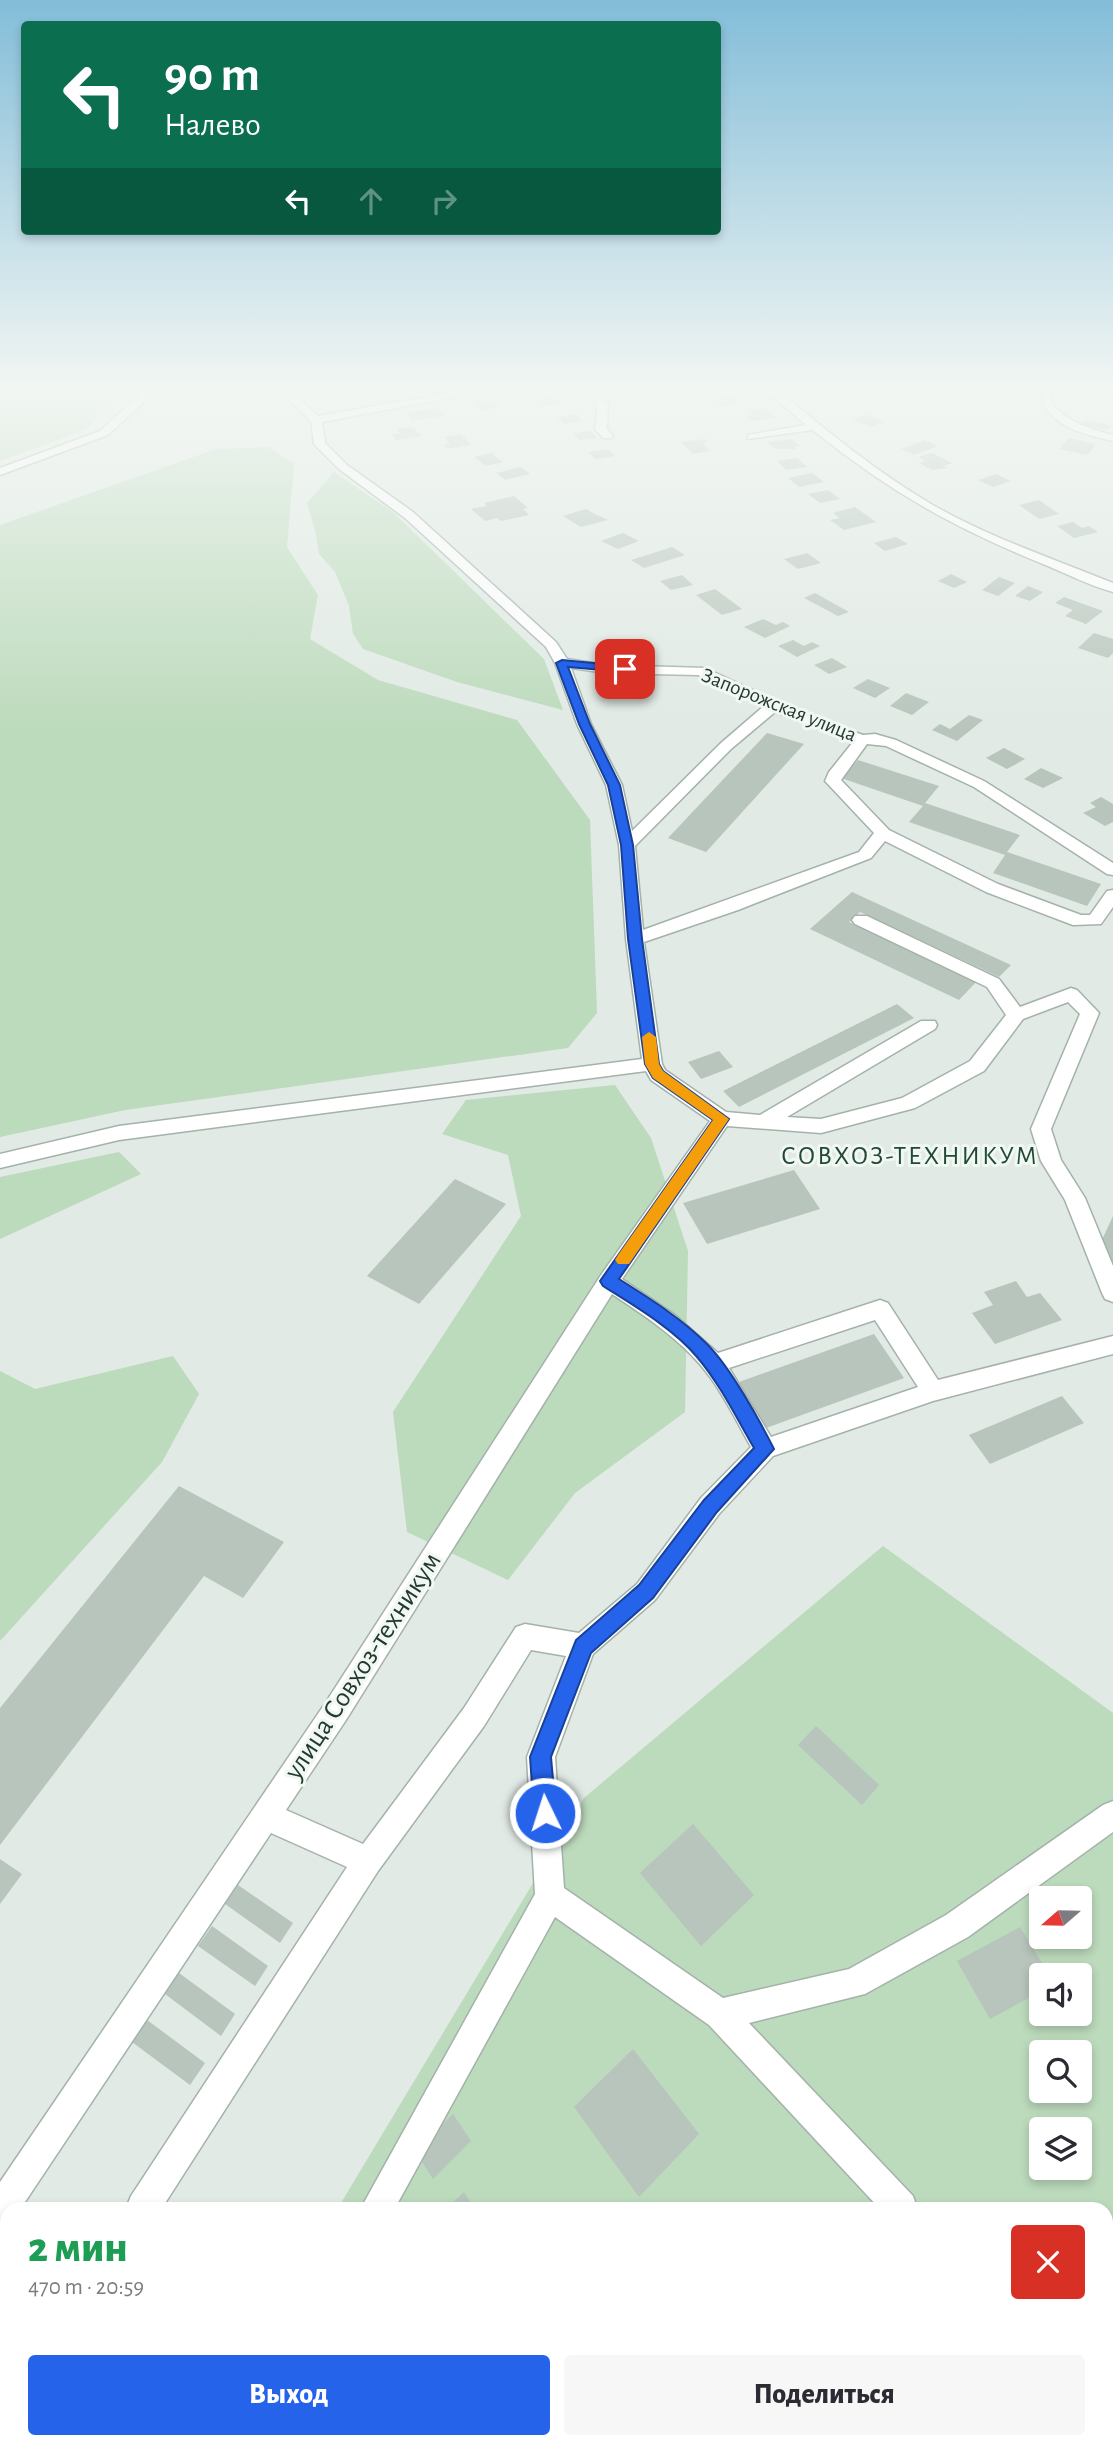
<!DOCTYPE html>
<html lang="ru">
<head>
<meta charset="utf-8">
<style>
	:root { --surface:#fff; --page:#f7f7f7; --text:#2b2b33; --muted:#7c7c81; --accent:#2563eb }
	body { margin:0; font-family:"Alegreya Sans",sans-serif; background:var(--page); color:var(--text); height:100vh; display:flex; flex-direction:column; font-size:26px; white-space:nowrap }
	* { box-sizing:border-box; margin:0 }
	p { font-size:23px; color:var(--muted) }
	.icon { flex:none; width:38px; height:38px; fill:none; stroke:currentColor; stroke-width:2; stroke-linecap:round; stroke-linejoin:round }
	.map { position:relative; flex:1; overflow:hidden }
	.side { position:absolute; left:0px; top:2202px; width:1113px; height:247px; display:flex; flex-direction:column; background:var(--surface); border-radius:21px 21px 0 0; box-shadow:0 4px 10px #0003 }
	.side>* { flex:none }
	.banner { position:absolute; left:21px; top:21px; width:700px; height:214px; border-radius:7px; box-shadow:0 4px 10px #0003; background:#0b6e4f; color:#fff; overflow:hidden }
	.needle { width:46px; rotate:250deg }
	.buttons { position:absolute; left:1029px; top:1886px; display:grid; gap:14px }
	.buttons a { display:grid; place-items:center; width:63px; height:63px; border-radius:7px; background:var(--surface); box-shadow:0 4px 10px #0003; font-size:35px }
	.pin { position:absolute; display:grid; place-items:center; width:60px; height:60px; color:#fff; margin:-30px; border-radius:14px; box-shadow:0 4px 10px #0006 }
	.me { position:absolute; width:77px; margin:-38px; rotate:356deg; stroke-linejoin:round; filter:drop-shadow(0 0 5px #0008) }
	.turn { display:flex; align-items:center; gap:24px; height:147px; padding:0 28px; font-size:32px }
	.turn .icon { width:91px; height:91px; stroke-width:2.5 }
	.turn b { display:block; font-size:49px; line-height:60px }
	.lanes { display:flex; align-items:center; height:66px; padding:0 28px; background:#0003; justify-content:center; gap:35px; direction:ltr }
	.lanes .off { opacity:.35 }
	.round { display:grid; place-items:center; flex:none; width:74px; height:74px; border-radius:7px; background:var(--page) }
	.overview { display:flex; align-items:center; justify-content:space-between; height:119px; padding:0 28px }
	h1 { font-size:42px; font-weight:800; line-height:52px; color:#1e9e55 }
	.cta { display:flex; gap:14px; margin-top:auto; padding:14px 28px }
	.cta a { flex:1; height:80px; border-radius:7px; background:var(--accent); color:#fff; font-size:28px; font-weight:800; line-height:80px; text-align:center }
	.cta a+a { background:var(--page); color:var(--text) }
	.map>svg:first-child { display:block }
	.green { fill:#bcdabc; fill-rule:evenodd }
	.building { fill:#b7c5bc }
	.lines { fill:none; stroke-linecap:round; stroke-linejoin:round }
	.minor-casing { stroke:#a4b2a9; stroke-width:3 }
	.minor { fill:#fff; fill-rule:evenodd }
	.route { fill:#2563eb; stroke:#184099; stroke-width:2 }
	.slow { fill:#f59e0b }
	.labels { text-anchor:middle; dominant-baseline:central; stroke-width:6; stroke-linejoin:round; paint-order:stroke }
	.far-street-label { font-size:21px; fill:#233a2d; stroke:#f1f7f3 }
	.neighbourhood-label { font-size:26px; letter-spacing:2px; fill:#214a34; stroke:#f1f7f3 }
	.near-street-label { font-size:28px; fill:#233a2d; stroke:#f1f7f3 }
</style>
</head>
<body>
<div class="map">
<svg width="1113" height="2448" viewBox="0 0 1113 2448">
	<rect width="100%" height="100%" fill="#e1eae4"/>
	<!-- green -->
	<g class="green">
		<path d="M0,389H128L85,430L0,461Z"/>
		<path d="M269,447L294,464L287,547L318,595L310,639L378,680L517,720L590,820L597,1013L568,1048L125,1110L0,1137V525L216,449Z"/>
		<path d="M334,472L393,512L544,659L563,710L457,682L363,649L353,634L349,606L335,572L319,554L316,534L307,503Z"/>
		<path d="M615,1085L651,1138L688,1251L685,1412L575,1493L508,1580L407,1532L393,1412L521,1216L508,1155L442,1134L466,1100Z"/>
		<path d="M119,1152L141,1174L0,1239V1177Z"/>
		<path d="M173,1356L199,1394L162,1462L0,1641V1371L35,1389Z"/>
		<path d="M883,1546L1113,1713V2448H195L199,2441H1106V2208H338L584,1798ZM1041,1899H1080V1937H1041ZM1041,1976H1080V2014H1041ZM1041,2053H1080V2091H1041ZM1041,2130H1080V2168H1041Z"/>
	</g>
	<!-- building -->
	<g class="building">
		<path d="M554,396L561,403L542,406L536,399Z"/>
		<path d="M731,396L740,403L717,407L708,400Z"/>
		<path d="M493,400L500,408L482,410L475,403Z"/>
		<path d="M439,408L445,416L412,421L406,412Z"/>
		<path d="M765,408L776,418L751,421L745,416L752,415L747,411Z"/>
		<path d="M576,414L583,421L564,424L557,417Z"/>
		<path d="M866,414L884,422L870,427L852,419Z"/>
		<path d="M1087,420L1112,426L1107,430L1082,424Z"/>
		<path d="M413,427L421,436L396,440L392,434L400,433L397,429Z"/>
		<path d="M591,431L597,438L579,440L573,433Z"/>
		<path d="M461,434L471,445L447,449L444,445L450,444L444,437Z"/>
		<path d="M1069,438L1096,444L1087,455L1059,449Z"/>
		<path d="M705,439L709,442L702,443L711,451L693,454L681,442Z"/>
		<path d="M792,439L800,446L794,447L797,449H775L767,442Z"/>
		<path d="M925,440L938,446L914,455L901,449Z"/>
		<path d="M609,449L615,456L595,459L589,452Z"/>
		<path d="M491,453L503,462L486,466L474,457Z"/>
		<path d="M932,453L952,463L944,466L948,468L932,470L919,463L926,461L918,457Z"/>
		<path d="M797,458L807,467L786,470L777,461Z"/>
		<path d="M521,467L530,474L505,480L496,473Z"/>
		<path d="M812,473L824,482L799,487L788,478Z"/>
		<path d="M996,474L1011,481L993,487L978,480Z"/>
		<path d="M828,490L840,499L820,503L808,494Z"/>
		<path d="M514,496L528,508L523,509L529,515L501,521L497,518L485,521L471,509L487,506L484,503Z"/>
		<path d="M1039,500L1059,514L1039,519L1019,505Z"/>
		<path d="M855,507L876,522L844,530L830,520L840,518L833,513Z"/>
		<path d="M586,509L597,515L608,520L581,527L563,516Z"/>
		<path d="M1073,522L1082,528L1089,526L1098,532L1074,538L1057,526Z"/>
		<path d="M623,533L639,541L618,549L601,541Z"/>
		<path d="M896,537L908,544L885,551L874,543Z"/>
		<path d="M672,547L685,555L644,568L631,560Z"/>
		<path d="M807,553L821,563L798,569L784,559Z"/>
		<path d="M951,574L967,582L954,588L938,581Z"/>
		<path d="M682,575L693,585L671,590L660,581Z"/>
		<path d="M999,577L1015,583L998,596L982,590Z"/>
		<path d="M1028,586L1043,592L1030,601L1015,596Z"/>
		<path d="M715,589L742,609L722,615L696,595Z"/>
		<path d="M815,593L849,612L838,616L804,598Z"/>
		<path d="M1064,597L1103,611L1086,624L1065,616L1073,610L1055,603Z"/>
		<path d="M763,619L776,625L783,622L790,626L765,638L744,627Z"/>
		<path d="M1094,633L1113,639V653L1108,658L1078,648Z"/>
		<path d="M793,640L804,646L812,642L820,646L797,657L778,646Z"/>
		<path d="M832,658L847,667L829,674L814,665Z"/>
		<path d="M868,679L890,688L875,698L853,688Z"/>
		<path d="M906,693L929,702L912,715L890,706Z"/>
		<path d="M969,715L983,720L957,741L932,730L940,724L950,729Z"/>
		<path d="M767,733L804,744L706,852L668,838Z"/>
		<path d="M1004,748L1025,759L1007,769L986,758Z"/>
		<path d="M858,760L939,786L925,803L1020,835L1007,852L1101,884L1087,906L993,873L1005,855L909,822L923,806L841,778Z"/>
		<path d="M1041,768L1063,778L1043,788L1024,779Z"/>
		<path d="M1101,797L1113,804V822L1105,826L1083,813L1096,807L1090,803Z"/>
		<path d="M852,892L1011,965L999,977L860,912L849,922L976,982L959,1000L810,929Z"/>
		<path d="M897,1004L914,1018L739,1107L723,1091Z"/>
		<path d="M719,1051L733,1067L701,1079L688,1062Z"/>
		<path d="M794,1170L820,1209L707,1244L683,1203Z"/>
		<path d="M455,1179L506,1204L419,1304L367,1276Z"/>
		<path d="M1113,1216V1263L1095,1255Z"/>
		<path d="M1016,1281L1027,1297L1040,1293L1062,1320L995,1344L972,1313L993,1305L984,1292Z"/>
		<path d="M874,1334L904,1378L766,1428L739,1382Z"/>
		<path d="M1062,1396L1084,1423L990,1464L969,1435Z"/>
		<path d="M179,1486L284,1542L243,1598L204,1576L0,1845V1708Z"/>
		<path d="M816,1726L879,1785L862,1805L798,1745Z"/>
		<path d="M693,1824L754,1895L701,1946L640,1873Z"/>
		<path d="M0,1859L22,1874L0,1904Z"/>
		<path d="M238,1885L293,1923L280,1943L225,1904Z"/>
		<path d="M212,1926L268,1966L255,1986L198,1946Z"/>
		<path d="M1020,1927L1050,1976H1041V1991L990,2019L957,1961Z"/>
		<path d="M179,1973L235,2014L221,2036L165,1994Z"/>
		<path d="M147,2020L205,2063L190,2085L132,2042Z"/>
		<path d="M633,2049L699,2134L639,2197L574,2107Z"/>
		<path d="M453,2114L471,2141L433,2179L415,2151Z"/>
		<path d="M464,2192L474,2208H447Z"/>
		<path d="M913,2441H939L944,2448H907Z"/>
	</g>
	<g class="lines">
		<defs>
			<g id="minor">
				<path d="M146,389H158L108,435L0,475V468L100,431Z"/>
				<path d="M277,389H288L318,416L471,389H495L322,422L325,443L347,465L413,512L556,642L567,659L606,665L705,668L808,716L863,735L875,734L896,740L984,781L1113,863V875L1107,874L974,787L886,746L867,744L841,780L889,830L998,884L1081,915H1090L1107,891L1113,890V907L1101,924L1073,925L986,892L885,841L871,858L738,910L644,942L662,1064L665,1070L726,1112L760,1115L921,1021H935L937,1025L935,1029L787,1117L821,1119L902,1098L970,1061L1006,1015L987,987L855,924L852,920L855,916H867L999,979L1020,1007L1071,988L1077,990L1099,1013L1051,1129L1061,1160L1085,1198L1113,1266V1302L1105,1299L1102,1293L1065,1200L1041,1161L1031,1129L1080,1014L1068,1002L1023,1019L984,1071L915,1108L821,1133L727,1126L622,1279L675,1315L718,1353L880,1300L888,1303L938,1380L1113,1336V1354L933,1401L773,1456L719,1514L655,1600L593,1654L555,1757L564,1888L723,1998L849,1969L946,1915L1103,1805L1113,1801V1832L968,1937L865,1994L749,2023L913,2196L917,2208H879L709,2025L555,1917L395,2208H361L535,1894L527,1757L566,1656L531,1650L484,1726L378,1871L162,2208H126L131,2196L347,1867L271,1833L21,2208H7V2225L0,2228V2182L326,1702L601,1275L710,1121L651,1080L646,1071L119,1140L0,1168V1154L119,1126L642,1059L626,939L619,845L606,785L577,724L555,663L546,647L405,518L339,469L314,444L311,421ZM571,668L606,673L698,675L764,706L721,743L632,831L622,785L591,724ZM775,712L853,742L829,772L825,781L874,833L859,852L643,930L635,846L731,749ZM612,1294C648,1318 685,1342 710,1377C726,1399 738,1424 751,1447L701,1498L637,1584L579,1633L525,1624L516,1627L464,1708L363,1844L286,1810L346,1720ZM875,1320L918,1387L771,1437L729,1368Z"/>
				<path d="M585,389H596L608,404L607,429L613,436L611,438H603L595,429L598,404Z"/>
				<path d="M764,389H776C826,430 875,471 931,504C988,537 1052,558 1113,583V592C1091,586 1069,575 1048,566C956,529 891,493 813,430L748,439V435L806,425Z"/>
				<path d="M1041,389H1051L1052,404C1068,422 1090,429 1113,435V441C1083,434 1043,426 1041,389Z"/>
				<path d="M7,2401V2441H14L0,2448V2404Z"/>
				<path d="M230,2441H267L264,2448H227Z"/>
				<path d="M815,2441H852L849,2448H812Z"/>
				<path d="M1050,2441H1086L1089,2448H1053Z"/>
			</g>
		</defs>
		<!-- minor casing -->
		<use href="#minor" class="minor-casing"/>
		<!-- minor -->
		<use href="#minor" class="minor"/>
	</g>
	<!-- sky -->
	<linearGradient id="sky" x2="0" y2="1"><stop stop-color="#83bdd9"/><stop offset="0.53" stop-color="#f2f6f3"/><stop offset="1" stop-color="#f2f6f3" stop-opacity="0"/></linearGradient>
	<rect width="1113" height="732" fill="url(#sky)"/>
	<!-- route -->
	<path class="route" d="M562,660L625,666L630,669L625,672L568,667L590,724L620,785L633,845L642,939L659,1064L663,1071L729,1119L619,1279C649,1298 681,1318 707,1344C730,1367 759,1419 774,1449L717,1512L653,1598L591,1653L551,1757L556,1813L552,1820L545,1823L537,1820L534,1813L530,1757L576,1640L639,1585L704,1500L754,1448C736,1417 720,1384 697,1357C674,1329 633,1305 603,1286L600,1281L713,1120L653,1078L645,1064L628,939L621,845L608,785L579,724L556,663Z"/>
	<!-- slow -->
	<path class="slow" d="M649,1032L656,1037L659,1064L663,1071L729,1119L629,1264H618L615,1260L618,1255L713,1120L653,1078L645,1064L642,1037Z"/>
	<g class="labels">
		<!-- far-street labels -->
		<g class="far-street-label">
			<text transform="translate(779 705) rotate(22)">Запорожская улица</text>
		</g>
		<!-- neighbourhood labels -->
		<g class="neighbourhood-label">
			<text x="910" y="1156">СОВХОЗ-ТЕХНИКУМ</text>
		</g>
		<!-- near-street labels -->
		<g class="near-street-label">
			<text transform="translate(363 1666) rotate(-57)">улица Совхоз-техникум</text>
		</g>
	</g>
</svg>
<div class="buttons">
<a><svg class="needle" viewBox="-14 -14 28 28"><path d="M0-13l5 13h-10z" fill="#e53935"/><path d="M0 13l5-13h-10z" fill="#7c7c81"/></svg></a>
<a><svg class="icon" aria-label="sound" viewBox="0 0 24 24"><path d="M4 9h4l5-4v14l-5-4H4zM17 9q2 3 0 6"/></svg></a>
<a><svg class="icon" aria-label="search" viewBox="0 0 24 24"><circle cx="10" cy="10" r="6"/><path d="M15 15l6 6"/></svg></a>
<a><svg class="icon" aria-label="layers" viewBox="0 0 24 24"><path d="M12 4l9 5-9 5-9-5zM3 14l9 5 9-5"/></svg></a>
</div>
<div class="pin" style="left:625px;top:669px;background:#d93025"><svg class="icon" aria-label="arrive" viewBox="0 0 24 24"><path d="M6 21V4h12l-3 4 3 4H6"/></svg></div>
<svg class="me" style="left:545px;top:1813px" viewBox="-20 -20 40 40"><circle r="17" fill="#2563eb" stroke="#fff" stroke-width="3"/><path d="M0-11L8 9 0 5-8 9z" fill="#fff"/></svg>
<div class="banner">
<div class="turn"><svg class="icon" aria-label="left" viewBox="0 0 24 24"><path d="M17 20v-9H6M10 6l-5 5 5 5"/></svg><div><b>90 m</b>Налево</div></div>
<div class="lanes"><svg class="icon" aria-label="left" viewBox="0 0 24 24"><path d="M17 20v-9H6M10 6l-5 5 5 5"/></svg><svg class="icon off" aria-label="ahead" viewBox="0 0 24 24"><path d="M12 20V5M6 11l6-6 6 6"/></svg><svg class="icon off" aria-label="right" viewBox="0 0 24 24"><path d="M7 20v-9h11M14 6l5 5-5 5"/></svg></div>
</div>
<section class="side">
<div class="overview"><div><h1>2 мин</h1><p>470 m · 20:59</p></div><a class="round" style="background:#d93025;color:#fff"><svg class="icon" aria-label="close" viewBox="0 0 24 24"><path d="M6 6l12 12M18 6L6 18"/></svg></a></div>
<div class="cta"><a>Выход</a><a>Поделиться</a></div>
</section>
</div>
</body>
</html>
